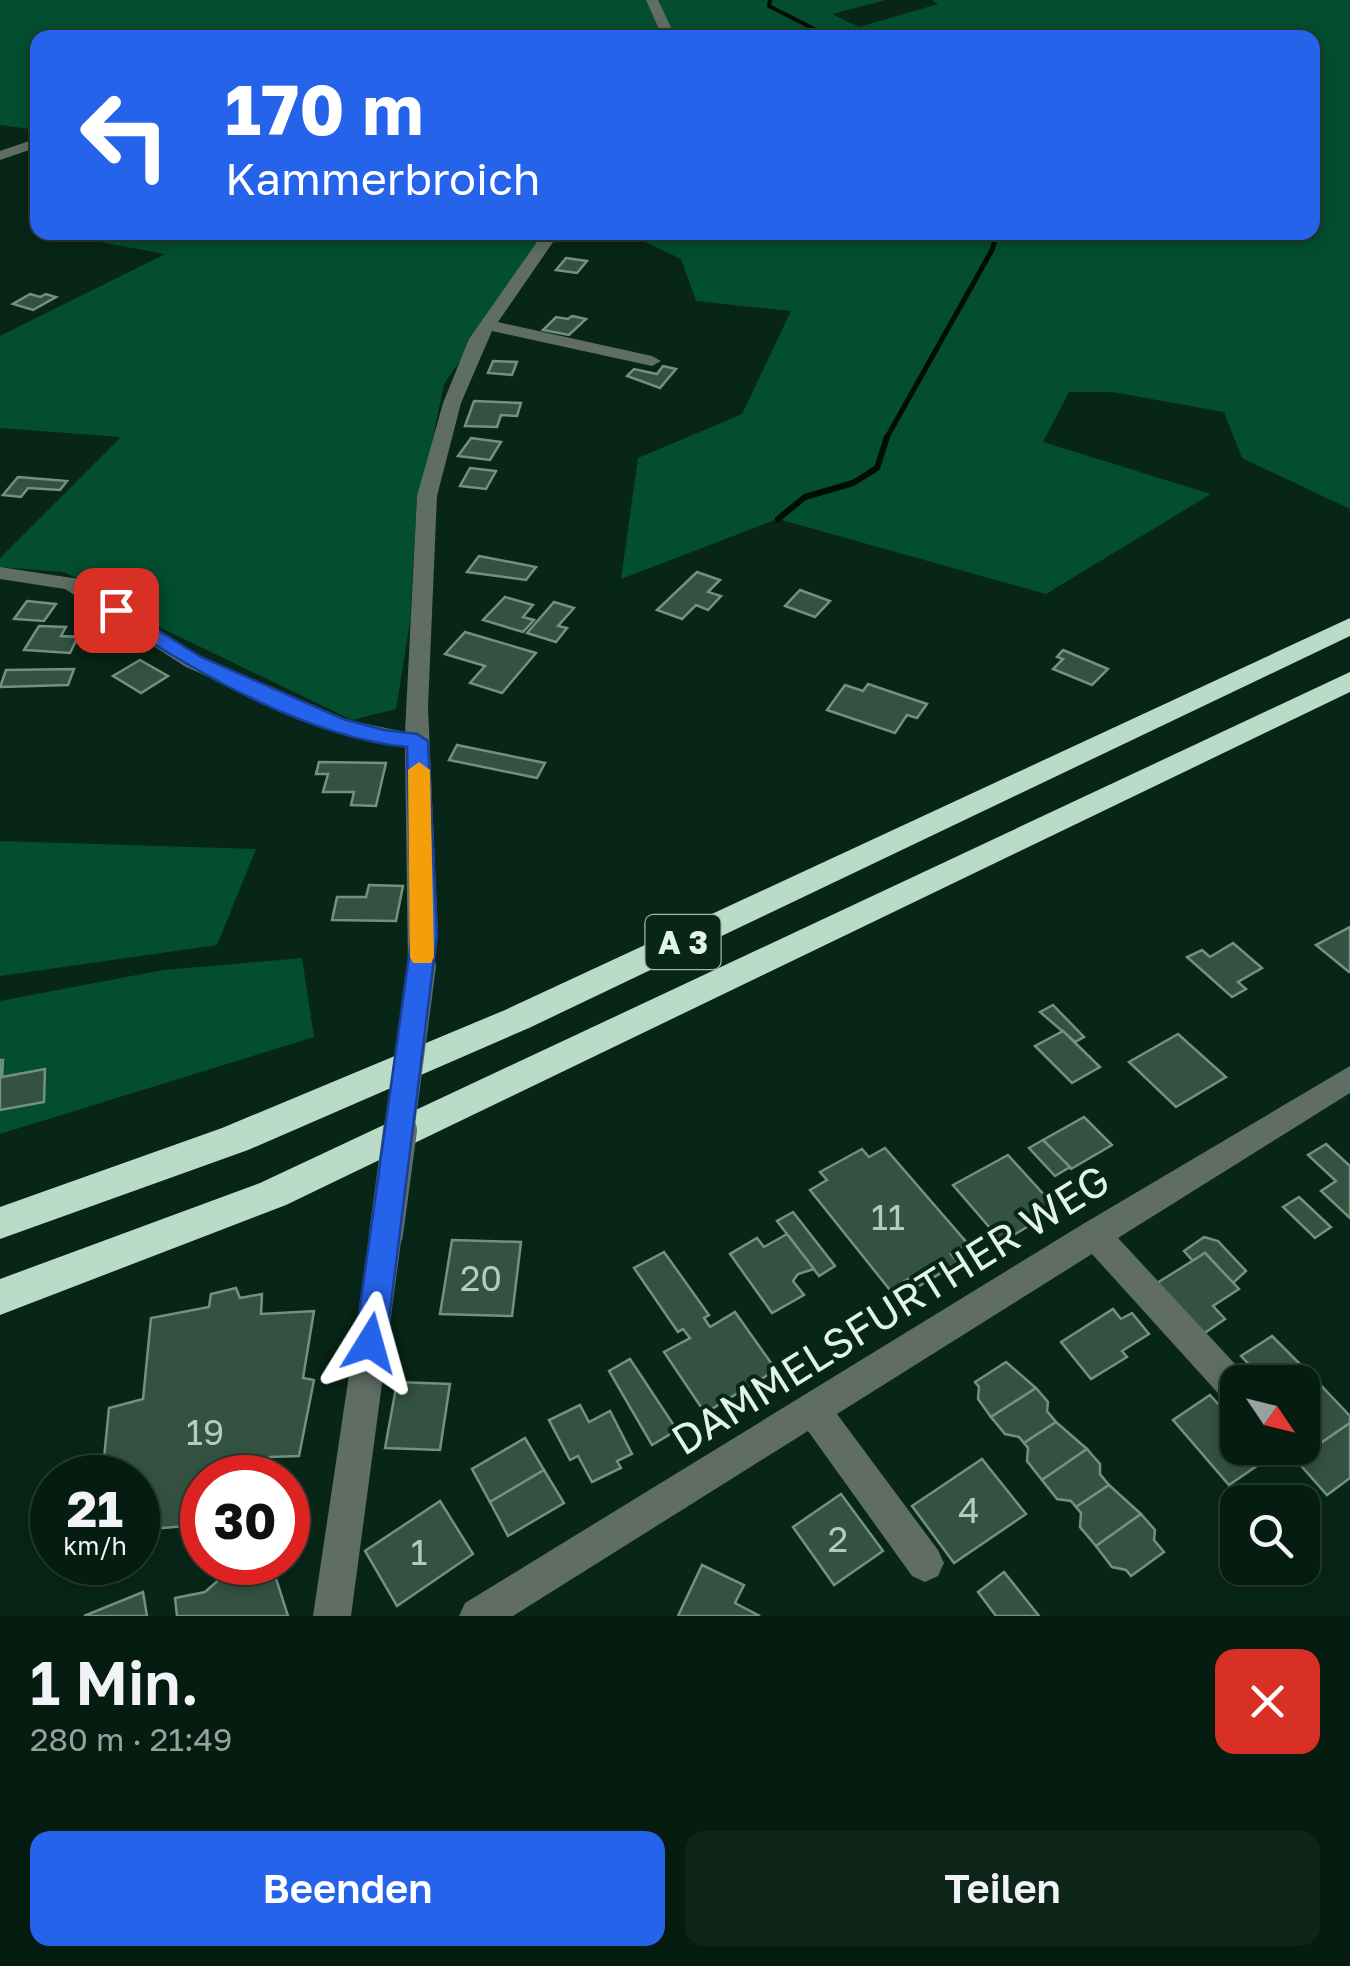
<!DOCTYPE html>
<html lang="de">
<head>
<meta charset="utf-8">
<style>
	:root { --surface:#051c11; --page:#0e251a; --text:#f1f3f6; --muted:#97a19f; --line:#263a31; --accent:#2563eb }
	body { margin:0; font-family:"Golos Text",sans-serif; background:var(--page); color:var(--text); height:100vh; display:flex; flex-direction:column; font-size:38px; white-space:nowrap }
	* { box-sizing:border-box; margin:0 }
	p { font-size:32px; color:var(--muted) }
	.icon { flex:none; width:55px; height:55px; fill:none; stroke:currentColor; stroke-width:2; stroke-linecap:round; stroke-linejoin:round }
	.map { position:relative; height:1616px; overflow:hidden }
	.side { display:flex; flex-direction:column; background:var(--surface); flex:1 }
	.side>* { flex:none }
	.top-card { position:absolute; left:30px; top:30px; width:1290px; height:210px; border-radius:20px; box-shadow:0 5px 15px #0003,0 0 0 2px var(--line); background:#2563eb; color:#fff; overflow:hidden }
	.needle { width:65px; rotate:125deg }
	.buttons { position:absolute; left:1220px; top:1365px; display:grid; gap:20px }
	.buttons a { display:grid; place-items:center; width:100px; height:100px; border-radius:20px; background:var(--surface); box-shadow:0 5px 15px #0003,0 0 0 2px var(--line); font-size:50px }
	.speed { position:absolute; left:30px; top:1455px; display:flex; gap:20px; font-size:50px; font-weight:700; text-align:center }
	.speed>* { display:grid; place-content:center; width:130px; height:130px; border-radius:50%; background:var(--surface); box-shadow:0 5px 15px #0003,0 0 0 2px var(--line); line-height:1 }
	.speed small { font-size:25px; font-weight:400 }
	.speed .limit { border:15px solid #d22; background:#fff; color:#111 }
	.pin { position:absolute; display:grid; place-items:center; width:85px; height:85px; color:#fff; margin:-42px; border-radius:20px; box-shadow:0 5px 15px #0006 }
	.me { position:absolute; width:110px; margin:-55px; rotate:8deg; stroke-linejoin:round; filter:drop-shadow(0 0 8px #0008) }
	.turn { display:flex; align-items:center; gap:35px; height:210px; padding:0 30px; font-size:45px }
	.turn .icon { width:130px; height:130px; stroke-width:2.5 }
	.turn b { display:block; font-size:70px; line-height:85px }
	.round { display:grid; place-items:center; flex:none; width:105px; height:105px; border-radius:20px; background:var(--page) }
	.headline { display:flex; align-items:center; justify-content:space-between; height:170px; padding:0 30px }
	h1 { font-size:60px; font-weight:600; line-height:75px }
	.cta { display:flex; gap:20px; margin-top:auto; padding:20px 30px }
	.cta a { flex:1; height:115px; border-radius:20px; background:var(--accent); color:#fff; font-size:40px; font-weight:600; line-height:115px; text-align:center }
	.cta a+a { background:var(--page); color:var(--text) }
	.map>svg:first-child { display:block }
	.green { fill:#024e2f }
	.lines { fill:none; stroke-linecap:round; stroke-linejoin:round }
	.stream-far2 { stroke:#000d03; stroke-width:4 }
	.stream-far1 { stroke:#000d03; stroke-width:5 }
	.stream { stroke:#000d03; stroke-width:6 }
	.building { fill:#345241; stroke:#72927f; stroke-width:2.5 }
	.minor { fill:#5f6d65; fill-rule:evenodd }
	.highway { fill:#b9dbc7; fill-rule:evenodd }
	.minor-bridge-far1 { stroke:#5f6d65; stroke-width:28 }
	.minor-bridge { stroke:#5f6d65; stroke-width:34 }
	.route { fill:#2563eb; stroke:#184099; stroke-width:2.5 }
	.slow { fill:#f59e0b }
	.labels { text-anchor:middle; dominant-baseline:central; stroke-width:8; stroke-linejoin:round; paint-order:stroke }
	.shield { fill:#072617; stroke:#a0b6aa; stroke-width:2.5 }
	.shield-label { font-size:32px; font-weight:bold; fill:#e2f3e9 }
	.near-number-label { font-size:35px; fill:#b6cbbf }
	.near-street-label { font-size:42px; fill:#e2f3e9; stroke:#072617 }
</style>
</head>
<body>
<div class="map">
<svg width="1350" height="1616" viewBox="0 0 1350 1616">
	<rect width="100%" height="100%" fill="#072617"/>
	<!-- green -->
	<g class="green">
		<path d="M0,0H886L832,14L859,27L938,4L931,0H1350V509L1242,458L1224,412L1112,392H1069L1043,442L1211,494L1046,594L778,519L621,579L638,458L742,414L791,311L696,301L681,259L634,237L602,233L1312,232V38H38L37,130L0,125Z"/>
		<path d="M50,233H548L444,384L421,495H417L410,622L396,709L352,720L161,628L111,593L63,572L0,567V558L121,437L0,428V336L165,254Z"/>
		<path d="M0,841L256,849L217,945L0,976Z"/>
		<path d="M302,958L314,1037L0,1134V1001L163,970Z"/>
	</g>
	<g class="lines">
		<!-- stream-far2 -->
		<path class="stream-far2" d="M770,0L769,6L824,34"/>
		<!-- stream-far1 -->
		<path class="stream-far1" d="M886,439L992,250L995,240L985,232"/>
		<!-- stream -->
		<path class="stream" d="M778,519L805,497L853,483L877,468L887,437"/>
	</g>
	<!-- building -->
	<g class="building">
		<path d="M566,258L587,261L577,273L556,270Z"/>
		<path d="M30,294L40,297L46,294L56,297L33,310L13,304Z"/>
		<path d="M572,316L586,319L569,335L543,330L556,317L568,319Z"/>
		<path d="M493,361L517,362L512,375L488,373Z"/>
		<path d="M663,366L676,369L660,388L627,376L634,369L657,374Z"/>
		<path d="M474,401L521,403L517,416L501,415L497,427L465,426Z"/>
		<path d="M471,438L501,442L490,460L458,456Z"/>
		<path d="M470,468L496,471L486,489L460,486Z"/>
		<path d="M18,477L67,481L60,490L28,488L21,497L3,495Z"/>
		<path d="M479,556L536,567L526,580L467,572Z"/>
		<path d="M697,572L720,580L708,592L721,596L708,610L696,605L682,619L657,610Z"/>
		<path d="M800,590L830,601L815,617L785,606Z"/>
		<path d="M505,597L533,605L523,617L534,620L523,632L483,620Z"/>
		<path d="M27,601L56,604L44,621L14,619Z"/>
		<path d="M554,602L574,608L558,626L567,628L556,642L527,633Z"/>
		<path d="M39,626L66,627L61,636L78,637L70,653L24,650Z"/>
		<path d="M465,632L536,653L502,693L470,683L485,666L445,654Z"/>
		<path d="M1063,650L1108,669L1092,685L1053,669L1063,659L1057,657Z"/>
		<path d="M140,660L168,676L141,693L113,676Z"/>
		<path d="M74,669L68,685L0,687L6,670Z"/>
		<path d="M868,684L927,704L917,718L907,715L895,733L827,710L845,685L863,691Z"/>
		<path d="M457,745L545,763L537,778L449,760Z"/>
		<path d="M319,762L386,763L376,806L351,805L354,792H323L328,774H316Z"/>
		<path d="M369,885L403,886L396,921L332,920L337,897H366Z"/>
		<path d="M1350,927V972H1349L1316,945Z"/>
		<path d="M1233,943L1262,968L1238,982L1246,989L1232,997L1187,957L1202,950L1210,957Z"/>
		<path d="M1053,1005L1084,1037L1075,1042L1040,1012Z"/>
		<path d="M1063,1031L1100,1067L1072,1083L1035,1046Z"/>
		<path d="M1178,1034L1226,1077L1176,1107L1129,1062Z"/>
		<path d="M0,1060H3L2,1077L45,1069L44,1102L0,1110Z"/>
		<path d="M1084,1117L1112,1145L1071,1169L1043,1140Z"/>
		<path d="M1043,1140L1070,1167L1055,1176L1029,1148Z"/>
		<path d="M1326,1144L1350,1166V1218L1321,1191L1336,1181L1308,1155Z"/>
		<path d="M885,1148L968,1244L951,1254L958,1263L916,1288L908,1279L890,1290L810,1190L827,1180L820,1172L862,1149L869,1157Z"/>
		<path d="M1008,1155L1057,1209L1002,1242L953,1185Z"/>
		<path d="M1299,1197L1331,1227L1315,1238L1283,1207Z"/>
		<path d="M793,1212L835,1266L819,1276L777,1221Z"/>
		<path d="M787,1234L814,1269L798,1274L793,1281L804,1295L772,1313L730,1254L757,1238L764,1247Z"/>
		<path d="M1204,1237L1218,1241L1246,1271L1233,1283L1205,1253L1193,1261L1184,1251Z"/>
		<path d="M452,1240L521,1242L512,1316L440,1314Z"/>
		<path d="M664,1252L709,1315L704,1318L710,1327L735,1312L776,1370L705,1413L664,1352L690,1338L683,1329L678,1332L634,1268Z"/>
		<path d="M1205,1253L1239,1289L1213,1306L1225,1319L1203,1334L1157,1283Z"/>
		<path d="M236,1288L240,1298L262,1294L261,1314L314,1311L303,1378L314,1380L299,1456L270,1457L266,1478H202L199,1525L138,1530V1478H102L109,1408L143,1399L151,1318L209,1307L211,1294Z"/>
		<path d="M1113,1309L1121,1319L1132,1313L1149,1334L1122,1351L1127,1357L1091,1379L1061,1342Z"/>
		<path d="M1272,1336L1313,1377L1302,1385L1266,1382L1241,1356Z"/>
		<path d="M630,1359L677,1430L652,1445L609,1371Z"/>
		<path d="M1006,1362L1036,1388L991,1417L978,1399L979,1387L975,1382Z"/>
		<path d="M1313,1377L1350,1416V1423L1322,1442L1302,1421V1385Z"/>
		<path d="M397,1382L450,1384L440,1450L385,1448Z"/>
		<path d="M1036,1388L1048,1402L1047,1411L1056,1422L1024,1443L1019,1437L1005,1434L991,1417Z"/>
		<path d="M1210,1395L1238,1426V1448H1257L1267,1459L1229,1485L1173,1420Z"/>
		<path d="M580,1405L589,1422L610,1411L632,1454L617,1461L621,1468L592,1482L578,1456L570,1460L549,1420Z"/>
		<path d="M1056,1422L1087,1449L1042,1480L1027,1461L1028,1448L1024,1443Z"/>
		<path d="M1350,1423V1478L1327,1495L1296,1460Z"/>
		<path d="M525,1438L544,1470L490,1502L472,1469Z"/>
		<path d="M1087,1449L1100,1464V1474L1109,1485L1076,1507L1071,1501L1057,1499L1042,1480Z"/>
		<path d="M982,1459L1026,1514L954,1563L912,1506Z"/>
		<path d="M544,1470L564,1503L508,1536L490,1502Z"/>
		<path d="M1109,1485L1141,1514L1096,1546L1080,1527L1081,1513L1076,1507Z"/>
		<path d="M841,1494L883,1551L834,1585L793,1527Z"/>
		<path d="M440,1501L473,1554L397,1606L365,1551Z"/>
		<path d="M1141,1514L1155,1530L1154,1540L1164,1552L1131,1576L1126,1570L1112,1567L1096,1546Z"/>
		<path d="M239,1562H278L272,1566L288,1616H177L175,1598L205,1592Z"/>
		<path d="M702,1565L744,1585L735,1603L760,1616H678Z"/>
		<path d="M1004,1572L1039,1616H996L978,1592Z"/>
		<path d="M143,1592L147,1616H84Z"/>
	</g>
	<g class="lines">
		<!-- minor -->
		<g class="minor">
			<path d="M646,0H658L676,38H663Z"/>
			<path d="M38,138V147L0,160V151Z"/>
			<path d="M544,232H560L498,322L652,356L661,361L652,366L492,331L461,403L437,496L428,707L438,935L432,973L422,976L412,973L408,966L405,747L327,729L186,667L65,589L0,579V567L79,579L202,657L343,719L405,732L417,496L443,403L469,339Z"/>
			<path d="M1350,1066V1093L1118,1238L1250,1380L1251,1382H1238V1407L1226,1402L1092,1254L837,1414L938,1550L944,1563L938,1576L925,1582L912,1576L808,1431L513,1616H459L465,1603L1083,1224Z"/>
			<path d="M386,1220L397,1224L402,1234L351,1616H313L370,1234L375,1224Z"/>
		</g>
		<!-- highway -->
		<g class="highway">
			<path d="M1350,618V636L529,1028L248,1150L0,1239V1207L222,1128L505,1010Z"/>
			<path d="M1350,672V692L286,1205L0,1315V1279L260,1183Z"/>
		</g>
		<!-- minor-bridge-far1 -->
		<path class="minor-bridge-far1" d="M400,1132L422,966"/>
		<!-- minor-bridge -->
		<path class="minor-bridge" d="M386,1234L400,1130"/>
	</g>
	<!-- route -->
	<path class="route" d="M116,605L201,657L343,719L384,730L417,734L428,741L437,935L386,1343L381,1353L370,1357L360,1353L355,1343L412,935L407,747C307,737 191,670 109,615L106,610Z"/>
	<!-- slow -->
	<path class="slow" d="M419,762L430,770L434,957L431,963H413L410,957L408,770Z"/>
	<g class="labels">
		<!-- shield labels -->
		<rect class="shield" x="645.5" y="915" width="75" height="54" rx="8"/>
		<g class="shield-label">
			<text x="683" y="942">A 3</text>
		</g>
		<!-- near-number labels -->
		<g class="near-number-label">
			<text x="888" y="1217">11</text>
			<text x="481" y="1278">20</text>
			<text x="205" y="1432">19</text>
			<text x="969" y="1510">4</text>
			<text x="838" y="1539">2</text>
			<text x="419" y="1552">1</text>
		</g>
		<!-- near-street labels -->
		<g class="near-street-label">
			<text transform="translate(890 1309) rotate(-32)">DAMMELSFURTHER WEG</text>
		</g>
	</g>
</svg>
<div class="buttons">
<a><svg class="needle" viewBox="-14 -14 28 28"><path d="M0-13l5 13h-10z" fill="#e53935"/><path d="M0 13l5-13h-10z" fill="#97a19f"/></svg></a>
<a><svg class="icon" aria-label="search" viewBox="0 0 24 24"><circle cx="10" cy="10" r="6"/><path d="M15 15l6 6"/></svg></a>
</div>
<div class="speed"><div>21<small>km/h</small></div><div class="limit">30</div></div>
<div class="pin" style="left:116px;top:610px;background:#d93025"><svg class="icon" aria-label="arrive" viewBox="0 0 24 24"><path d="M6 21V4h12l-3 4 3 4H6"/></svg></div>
<svg class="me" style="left:370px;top:1343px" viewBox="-20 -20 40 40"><path d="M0-17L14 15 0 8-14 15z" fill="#2563eb" stroke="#fff" stroke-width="4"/></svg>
<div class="top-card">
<div class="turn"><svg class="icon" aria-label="left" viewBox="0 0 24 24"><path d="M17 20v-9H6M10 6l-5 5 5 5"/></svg><div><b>170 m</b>Kammerbroich</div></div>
</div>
</div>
<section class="side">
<div class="headline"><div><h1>1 Min.</h1><p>280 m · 21:49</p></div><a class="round" style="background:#d93025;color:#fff"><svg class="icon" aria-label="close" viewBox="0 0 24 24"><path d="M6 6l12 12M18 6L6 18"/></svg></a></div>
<div class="cta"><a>Beenden</a><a>Teilen</a></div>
</section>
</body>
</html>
